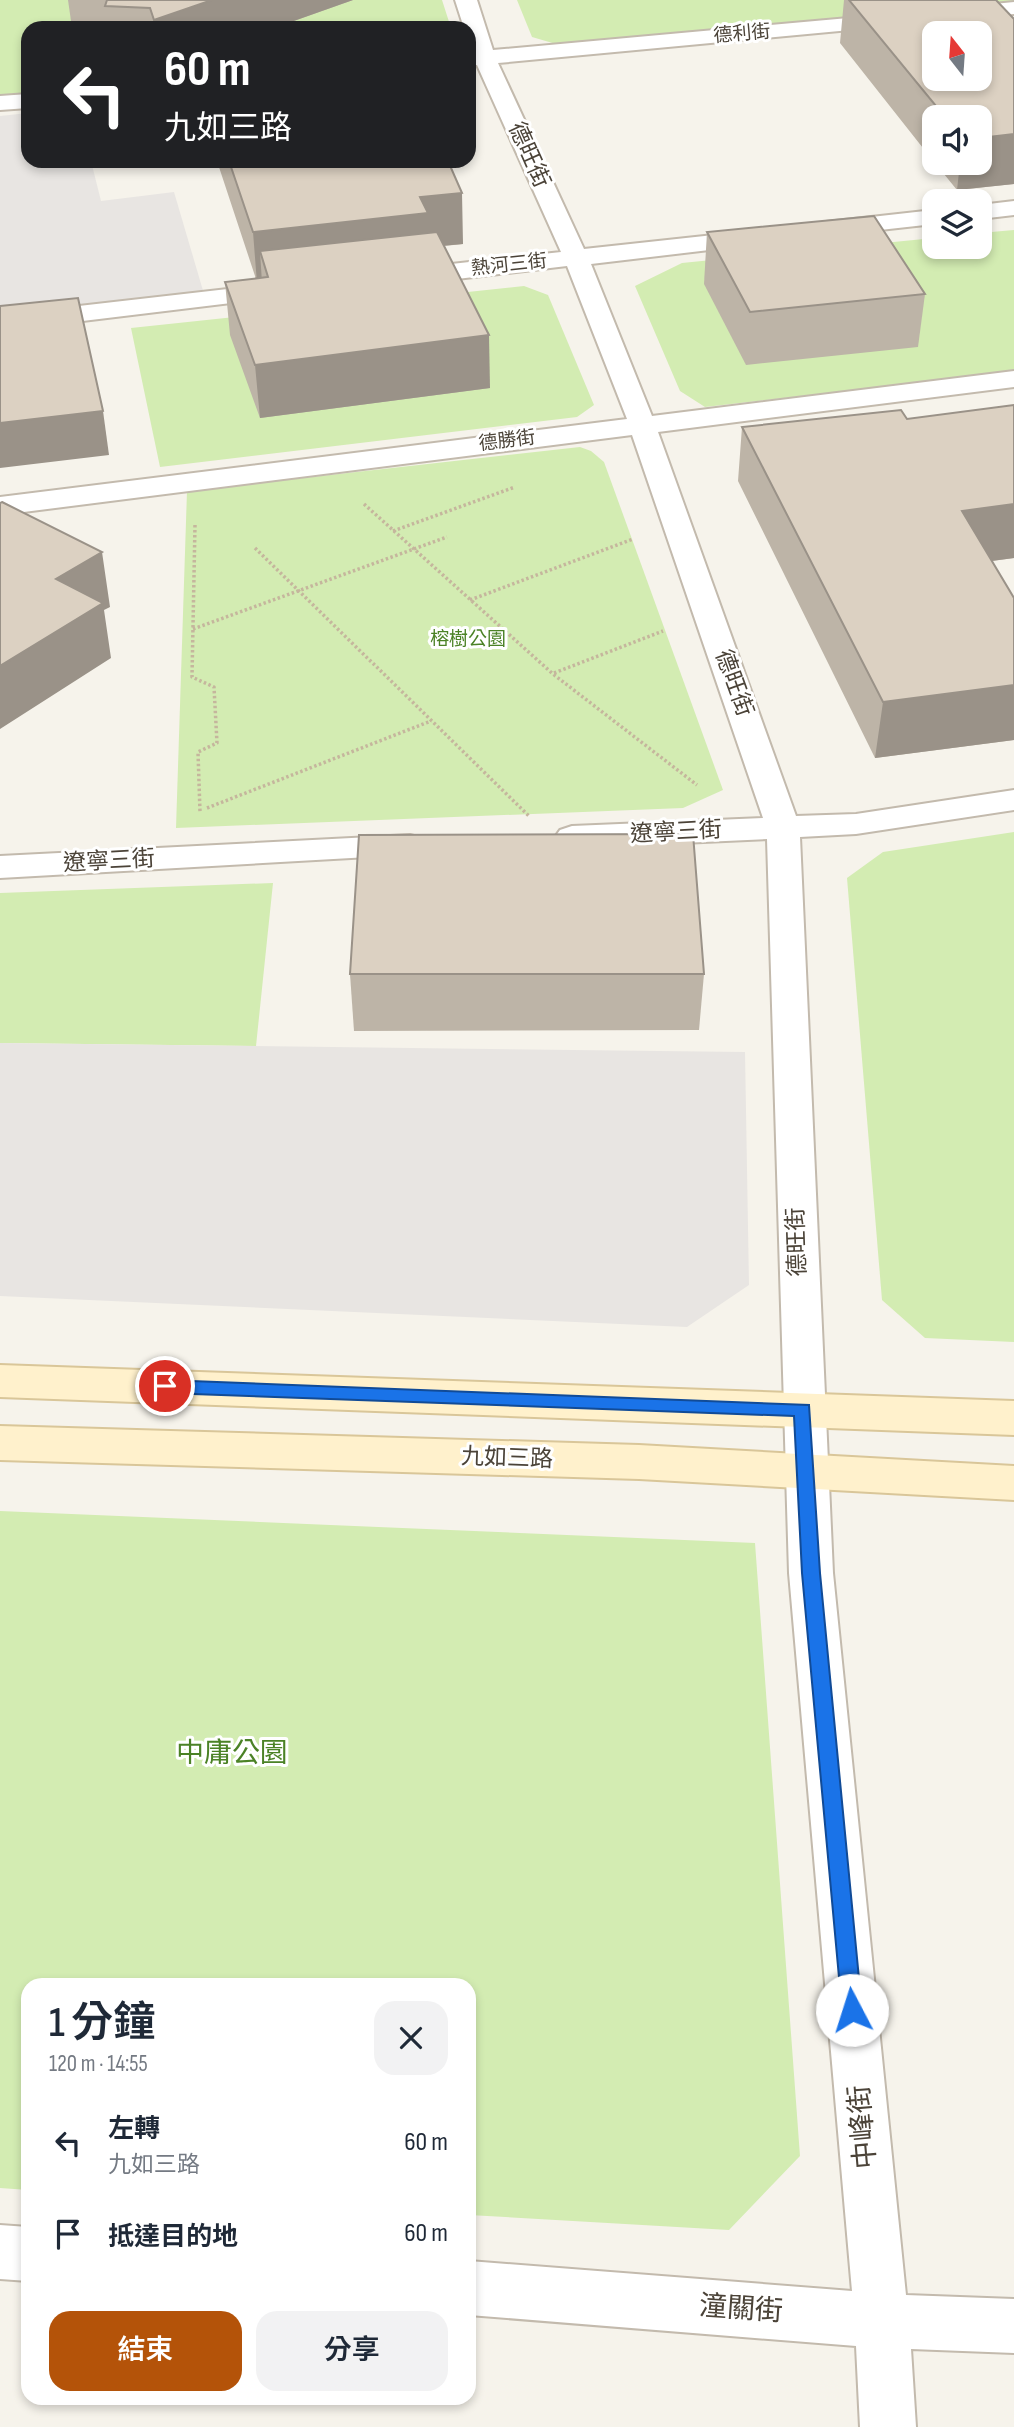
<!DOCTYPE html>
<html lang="zh-TW">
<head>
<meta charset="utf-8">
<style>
	:root { --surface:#fff; --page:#f2f2f3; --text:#1f2937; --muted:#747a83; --accent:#b45309 }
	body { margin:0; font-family:"Sofia Sans Condensed","Noto Sans TC",sans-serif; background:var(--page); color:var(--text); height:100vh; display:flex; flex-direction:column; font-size:26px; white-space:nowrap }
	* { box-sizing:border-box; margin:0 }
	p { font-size:23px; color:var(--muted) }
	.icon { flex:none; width:38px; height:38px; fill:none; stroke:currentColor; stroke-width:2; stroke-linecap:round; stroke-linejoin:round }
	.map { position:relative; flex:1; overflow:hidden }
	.sheet { position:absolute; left:21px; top:1978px; width:455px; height:427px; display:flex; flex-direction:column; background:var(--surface); border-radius:21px; box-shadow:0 4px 10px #0003 }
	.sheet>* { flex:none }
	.hud { position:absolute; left:21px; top:21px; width:455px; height:147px; border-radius:21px; box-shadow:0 4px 10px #0003; background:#202124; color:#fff; overflow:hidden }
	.needle { width:46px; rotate:343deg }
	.buttons { position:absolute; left:922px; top:21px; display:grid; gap:14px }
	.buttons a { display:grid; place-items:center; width:70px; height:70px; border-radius:14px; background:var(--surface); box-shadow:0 4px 10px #0003; font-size:35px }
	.pin { position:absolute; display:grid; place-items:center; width:60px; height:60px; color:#fff; margin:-30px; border:4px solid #fff; border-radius:50%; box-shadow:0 2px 7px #0007 }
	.me { position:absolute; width:77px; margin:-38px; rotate:355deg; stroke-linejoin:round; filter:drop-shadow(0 0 5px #0008) }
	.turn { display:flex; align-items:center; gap:24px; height:147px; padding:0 28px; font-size:32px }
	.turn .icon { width:91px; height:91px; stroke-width:2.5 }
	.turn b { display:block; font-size:49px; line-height:60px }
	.round { display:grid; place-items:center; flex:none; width:74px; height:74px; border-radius:21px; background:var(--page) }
	.head { display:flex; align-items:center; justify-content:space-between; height:119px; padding:0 28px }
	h1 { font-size:42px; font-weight:600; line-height:52px }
	.primary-button { display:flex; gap:14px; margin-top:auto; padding:14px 28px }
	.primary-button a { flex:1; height:80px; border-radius:21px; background:var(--accent); color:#fff; font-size:28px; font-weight:600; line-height:80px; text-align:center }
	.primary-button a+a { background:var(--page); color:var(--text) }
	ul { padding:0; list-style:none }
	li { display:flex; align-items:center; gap:21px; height:91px; padding:0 28px }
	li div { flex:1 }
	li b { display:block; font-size:26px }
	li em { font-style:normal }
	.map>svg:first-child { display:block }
	.green { fill:#d3ecb2 }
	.parking { fill:#e8e5e2 }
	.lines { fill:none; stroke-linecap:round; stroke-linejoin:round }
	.street-casing { stroke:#c3baad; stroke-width:4 }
	.secondary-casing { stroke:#d9c699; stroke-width:4 }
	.path { stroke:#c5b69d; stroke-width:3.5; stroke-dasharray:2.5 2.5; stroke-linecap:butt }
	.street { fill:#fff; fill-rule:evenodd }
	.secondary { fill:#fff1cc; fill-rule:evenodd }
	.wall { fill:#bdb4a7 }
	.shaded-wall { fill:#9a9288 }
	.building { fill:#dcd1c2; stroke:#9a9288; stroke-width:2; fill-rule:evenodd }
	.route { fill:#1a73e8; stroke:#114b97; stroke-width:2 }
	.labels { text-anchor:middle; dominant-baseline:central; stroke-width:6; stroke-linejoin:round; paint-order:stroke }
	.far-street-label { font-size:19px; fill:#4b4338; stroke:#fff }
	.far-park-label { font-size:19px; fill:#4b8226; stroke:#fff }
	.street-label { font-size:23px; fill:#4b4338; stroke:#fff }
	.near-park-label { font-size:28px; fill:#4b8226; stroke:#fff }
	.near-street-label { font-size:28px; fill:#4b4338; stroke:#fff }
</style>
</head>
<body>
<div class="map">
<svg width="1014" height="2427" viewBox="0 0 1014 2427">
	<rect width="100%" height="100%" fill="#f6f3eb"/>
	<!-- green -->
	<g class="green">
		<path d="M0,0H442L451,28H28V93L0,96Z"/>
		<path d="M517,0H1014V2L556,44L532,37Z"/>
		<path d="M1014,230V372L705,407L680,391L635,286L682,263L934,238V247H980V233Z"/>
		<path d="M524,286L548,295L594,405L577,417L160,467L131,328Z"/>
		<path d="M580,447L591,451L604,462L723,790L683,808L176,828L187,491Z"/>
		<path d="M1014,832V1342L925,1338L882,1300L847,878L883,852Z"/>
		<path d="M273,883L256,1046L0,1043V893Z"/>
		<path d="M0,1511L755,1543L800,2156L729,2230L469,2215V1984H28V2190L0,2188Z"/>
	</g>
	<!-- parking -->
	<g class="parking">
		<path d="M28,113V161H91L101,201L174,192L204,294L0,317V116Z"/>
		<path d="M0,1043L745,1052L749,1285L687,1327L0,1296Z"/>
	</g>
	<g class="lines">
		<defs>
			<g id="street">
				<path d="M455,0H477L493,50L893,14L904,20L893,26L498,63L584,249L760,230L769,232L772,237L769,242L760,244L591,264L652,416L1014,371V387L658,432L796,816L856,814L1014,790V810L856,834L800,837L833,1573L906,2295L1014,2299V2353L911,2349L916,2427H860L856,2346L469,2315V2261L852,2291L789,1573L767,839L572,848L560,844L555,837L560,830L572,826L763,818L632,435L0,515V497L627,419L567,266L406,285L397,282L393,277L397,272L406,269L561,252L477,65L469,66V52H472L469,28H464Z"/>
				<path d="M1014,2V14L953,20L942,14L953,8Z"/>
				<path d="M28,94V108L0,110V96Z"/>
				<path d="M1014,201V215L980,219V205Z"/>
				<path d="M934,210V224L826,236L817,234L814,229L817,224L826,222Z"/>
				<path d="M280,283L289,286L293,291L289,296L0,331V315Z"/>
				<path d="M410,835L422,838L427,846L422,854L0,878V856Z"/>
				<path d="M0,2225L28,2227V2281L0,2279Z"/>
			</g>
			<g id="secondary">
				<path d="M0,1365L1014,1401V1435L0,1397Z"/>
				<path d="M0,1426L639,1445L1014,1466V1500L639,1479L0,1460Z"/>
			</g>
		</defs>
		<!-- street casing -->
		<use href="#street" class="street-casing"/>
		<!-- secondary casing -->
		<use href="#secondary" class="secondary-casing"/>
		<!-- path -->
		<g class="path">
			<path d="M364,504L553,674L697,785"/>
			<path d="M195,525L192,677L214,687L217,743L198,752L200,812"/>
			<path d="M393,531L515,487"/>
			<path d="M255,548L529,816"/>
			<path d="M470,600L633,539"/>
			<path d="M193,629L447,537"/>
			<path d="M554,673L663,631"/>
			<path d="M207,808L431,721"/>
		</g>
		<!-- street -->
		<use href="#street" class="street"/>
		<!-- secondary -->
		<use href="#secondary" class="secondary"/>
	</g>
	<!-- wall -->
	<g class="wall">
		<path d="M68,0H353L274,28H72Z"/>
		<path d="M844,0H996L1014,19V184L957,190L935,163H980V117H934V162L840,43Z"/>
		<path d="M217,161H448L463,244L444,246L490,388L260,418L230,335L225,282L256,279Z"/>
		<path d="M707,232L925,294L918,347L746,365L704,284Z"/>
		<path d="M1014,405V558L992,561L1014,598V740L875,758L738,481L742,427L907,419Z"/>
		<path d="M350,974H704L699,1030L354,1031Z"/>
	</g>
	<!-- shaded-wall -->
	<g class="shaded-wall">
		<path d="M212,0H353L274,28H155L154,20Z"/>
		<path d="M1014,134V184L957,190L960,163H980V138Z"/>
		<path d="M462,193L463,244L429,247L268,277L260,251L262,283H257L253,232L420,197Z"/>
		<path d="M489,335L490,388L260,418L255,365Z"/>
		<path d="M103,411L109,455L0,468V423Z"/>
		<path d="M1014,504V558L953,566L962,511Z"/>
		<path d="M102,552L110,607L104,610L111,658L0,729V666L56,579Z"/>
		<path d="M1014,685V740L875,758L883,702Z"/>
	</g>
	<!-- building -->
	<g class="building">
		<path d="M107,0H212L154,20L150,8L105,6Z"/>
		<path d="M849,0H996L1014,19V134L980,138V117H945ZM934,33H980V79H934Z"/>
		<path d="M229,161H448L462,193L420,197L428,213L253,232Z"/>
		<path d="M874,216L925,294L750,312L707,232Z"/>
		<path d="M437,232L489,335L255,365L225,282L268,277L260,251Z"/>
		<path d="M78,298L103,411L0,423V306Z"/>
		<path d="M1014,405V504L962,511L1014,598V685L883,702L742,427L901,410L907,419Z"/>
		<path d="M2,502L102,552L56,579L103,603L0,666V503Z"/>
		<path d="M693,834L704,974H350L359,835Z"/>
	</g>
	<!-- route -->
	<path class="route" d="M165,1380L809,1405L820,1573L862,2010L859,2017L852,2020L845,2017L842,2010L802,1573L794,1416L165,1393L156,1386Z"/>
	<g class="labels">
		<!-- far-street labels -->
		<g class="far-street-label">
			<text transform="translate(742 34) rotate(-5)">德利街</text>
			<text transform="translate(509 265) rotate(-6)">熱河三街</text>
			<text transform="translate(507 441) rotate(-7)">德勝街</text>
		</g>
		<!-- far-park labels -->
		<g class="far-park-label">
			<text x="468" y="639">榕樹公園</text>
		</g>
		<!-- street labels -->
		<g class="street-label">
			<text transform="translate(529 155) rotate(66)">德旺街</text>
			<text transform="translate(734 683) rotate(70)">德旺街</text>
			<text transform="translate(676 832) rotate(-3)">遼寧三街</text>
			<text transform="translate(109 861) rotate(-3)">遼寧三街</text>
			<text transform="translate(797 1242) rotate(-92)">德旺街</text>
			<text transform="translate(507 1458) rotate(2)">九如三路</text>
		</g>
		<!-- near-park labels -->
		<g class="near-park-label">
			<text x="232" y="1753">中庸公園</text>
		</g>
		<!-- near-street labels -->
		<g class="near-street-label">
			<text transform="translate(863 2127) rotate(-95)">中峰街</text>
			<text transform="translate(741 2309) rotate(4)">潼關街</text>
		</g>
	</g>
</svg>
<div class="buttons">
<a><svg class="needle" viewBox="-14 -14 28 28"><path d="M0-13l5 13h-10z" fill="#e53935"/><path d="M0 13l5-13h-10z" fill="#747a83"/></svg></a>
<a><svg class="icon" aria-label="sound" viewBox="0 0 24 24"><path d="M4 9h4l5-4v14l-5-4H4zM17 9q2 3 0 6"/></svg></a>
<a><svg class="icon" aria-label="layers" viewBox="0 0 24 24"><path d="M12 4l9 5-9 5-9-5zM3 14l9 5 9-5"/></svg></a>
</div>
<div class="pin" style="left:165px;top:1386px;background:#d93025"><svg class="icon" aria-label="arrive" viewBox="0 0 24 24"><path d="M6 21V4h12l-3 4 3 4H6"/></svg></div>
<svg class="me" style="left:852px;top:2010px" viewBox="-20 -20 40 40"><circle r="19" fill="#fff"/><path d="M0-13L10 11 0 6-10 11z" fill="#1a73e8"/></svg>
<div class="hud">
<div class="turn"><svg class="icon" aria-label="left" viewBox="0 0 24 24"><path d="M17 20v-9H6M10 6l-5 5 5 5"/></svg><div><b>60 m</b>九如三路</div></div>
</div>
<section class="sheet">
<div class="head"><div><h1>1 分鐘</h1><p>120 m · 14:55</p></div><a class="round"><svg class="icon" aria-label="close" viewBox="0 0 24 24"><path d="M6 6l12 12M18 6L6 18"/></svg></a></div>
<ul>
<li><svg class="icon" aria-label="left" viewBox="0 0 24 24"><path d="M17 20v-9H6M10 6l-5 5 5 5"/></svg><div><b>左轉</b><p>九如三路</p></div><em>60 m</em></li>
<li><svg class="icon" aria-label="arrive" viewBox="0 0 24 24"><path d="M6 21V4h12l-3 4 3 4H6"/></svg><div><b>抵達目的地</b></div><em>60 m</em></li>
</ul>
<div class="primary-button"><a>結束</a><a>分享</a></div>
</section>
</div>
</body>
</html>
